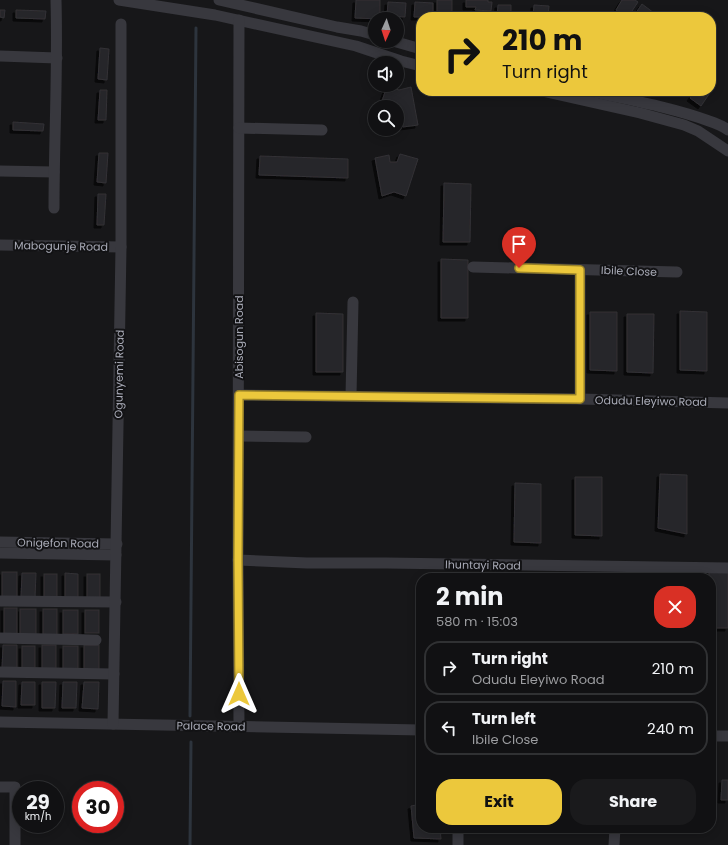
<!DOCTYPE html>
<html lang="en">
<head>
<meta charset="utf-8">
<style>
	:root { --surface:#111113; --page:#1a1a1c; --text:#f1f3f6; --muted:#9c9da0; --line:#303133; --accent:#ecc83c }
	body { margin:0; font-family:Poppins,sans-serif; background:var(--page); color:var(--text); height:100vh; display:flex; flex-direction:column; font-size:15px; white-space:nowrap }
	* { box-sizing:border-box; margin:0 }
	p { font-size:13px; color:var(--muted) }
	.icon { flex:none; width:22px; height:22px; fill:none; stroke:currentColor; stroke-width:2; stroke-linecap:round; stroke-linejoin:round }
	.map { position:relative; flex:1; overflow:hidden }
	.side { position:absolute; left:416px; top:573px; width:300px; height:260px; display:flex; flex-direction:column; background:var(--surface); border-radius:16px; box-shadow:0 2px 10px #0003,0 0 0 1px var(--line) }
	.side>* { flex:none }
	.banner { position:absolute; left:416px; top:12px; width:300px; height:84px; border-radius:16px; box-shadow:0 2px 10px #0003,0 0 0 1px var(--line); background:#ecc83c; color:#111; overflow:hidden }
	.needle { width:26px; rotate:183deg }
	.tools { position:absolute; left:368px; top:12px; display:grid; gap:8px }
	.tools a { display:grid; place-items:center; width:36px; height:36px; border-radius:50%; background:var(--surface); box-shadow:0 2px 10px #0003,0 0 0 1px var(--line); font-size:20px }
	.speed { position:absolute; left:12px; top:781px; display:flex; gap:8px; font-size:20px; font-weight:700; text-align:center }
	.speed>* { display:grid; place-content:center; width:52px; height:52px; border-radius:50%; background:var(--surface); box-shadow:0 2px 10px #0003,0 0 0 1px var(--line); line-height:1 }
	.speed small { font-size:10px; font-weight:400 }
	.speed .limit { border:6px solid #d22; background:#fff; color:#111 }
	.pin { position:absolute; display:grid; place-items:center; width:34px; height:34px; color:#fff; margin:-41px -17px; border-radius:50% 50% 50% 0; rotate:-45deg; box-shadow:0 0 4px #0007 }
	.pin .icon { rotate:45deg }
	.me { position:absolute; width:44px; margin:-22px; rotate:0deg; stroke-linejoin:round; filter:drop-shadow(0 0 3px #0008) }
	.turn { display:flex; align-items:center; gap:14px; height:84px; padding:0 20px; font-size:18px }
	.turn .icon { width:52px; height:52px; stroke-width:2.5 }
	.turn b { display:block; font-size:28px; line-height:34px }
	.round { display:grid; place-items:center; flex:none; width:42px; height:42px; border-radius:16px; background:var(--page) }
	.summary { display:flex; align-items:center; justify-content:space-between; height:68px; padding:0 20px }
	h1 { font-size:24px; font-weight:700; line-height:30px }
	.button { display:flex; gap:8px; margin-top:auto; padding:8px 20px }
	.button a { flex:1; height:46px; border-radius:16px; background:var(--accent); color:#111; font-size:16px; font-weight:700; line-height:46px; text-align:center }
	.button a+a { background:var(--page); color:var(--text) }
	ul { padding:0; list-style:none }
	li { display:flex; align-items:center; gap:12px; height:54px; margin:0 8px 6px; padding:0 12px; border:2px solid var(--line); border-radius:16px }
	li div { flex:1 }
	li b { display:block; font-size:15px }
	li em { font-style:normal }
	.map>svg:first-child { display:block }
	.lines { fill:none; stroke-linecap:round; stroke-linejoin:round }
	.stream { stroke:#2d343d; stroke-width:3 }
	.building { fill:#28272a; stroke:#323135; filter:url(#shadow) }
	.minor { stroke:#38383e; stroke-width:11 }
	.route-casing { stroke:#998227; stroke-width:10 }
	.route { stroke:#ecc83c; stroke-width:7 }
	.labels { text-anchor:middle; dominant-baseline:central; stroke-width:4; stroke-linejoin:round; paint-order:stroke }
	.street-label { font-size:11px; fill:#aaacb8; stroke:#121214 }
</style>
</head>
<body>
<div class="map">
<svg width="728" height="845" viewBox="0 0 728 845">
	<defs>
		<filter id="shadow"><feDropShadow dx="-3" dy="3" stdDeviation="0" flood-color="#0009"/></filter>
	</defs>
	<rect width="100%" height="100%" fill="#171719"/>
	<g class="lines">
		<!-- stream -->
		<g class="stream">
			<path d="M190,716L196,28"/>
			<path d="M190,845L191,742"/>
		</g>
	</g>
	<!-- building -->
	<g class="building">
		<path d="M356,0H380V19L355,18Z"/>
		<rect x="437" y="0" width="15" height="17"/>
		<path d="M466,0H488V2H492L491,11L475,10L476,7H466Z"/>
		<path d="M622,0H635L638,2L628,17H626L616,10Z"/>
		<path d="M388,2L406,3L405,17L387,16Z"/>
		<path d="M415,2L433,3V17H414Z"/>
		<path d="M642,4L654,13L651,17H633Z"/>
		<path d="M498,5H511V17H497Z"/>
		<path d="M534,5L549,6L548,17H533Z"/>
		<path d="M0,10H5L4,18L0,17Z"/>
		<path d="M16,10L46,11L45,19L16,18Z"/>
		<path d="M475,14L491,15V17H467V15L475,16Z"/>
		<path d="M100,48L109,49L107,80L98,79Z"/>
		<path d="M711,84L714,87L701,106L690,98L695,91H711Z"/>
		<path d="M387,86L399,90L411,87L418,125L403,127L402,121H397V107H380Z"/>
		<path d="M100,90H107L106,120H98Z"/>
		<path d="M13,122L44,124L43,131L13,130Z"/>
		<path d="M99,153H108L106,183L97,182Z"/>
		<path d="M400,154L418,159L406,196L394,192L382,196L375,158L389,155L390,162H397Z"/>
		<path d="M260,156L348,159V178L259,175Z"/>
		<path d="M444,183L471,184L470,242H443Z"/>
		<path d="M98,194H106L104,225H97Z"/>
		<path d="M441,259L468,260V318H441Z"/>
		<path d="M680,311L707,312V371L680,370Z"/>
		<path d="M590,312H617V371L590,370Z"/>
		<path d="M316,313L343,314V372H316Z"/>
		<path d="M627,314H654L653,373L627,372Z"/>
		<path d="M660,474L687,475V534L658,528Z"/>
		<path d="M575,477H602V536L575,535Z"/>
		<path d="M515,483L541,484V543L514,542Z"/>
		<path d="M709,569H728V628H711V578H709Z"/>
		<rect x="2" y="572" width="15" height="25"/>
		<path d="M22,573H36L35,598H21Z"/>
		<path d="M65,573L78,574V598H65Z"/>
		<path d="M527,573L553,574V578H527Z"/>
		<rect x="44" y="574" width="13" height="24"/>
		<rect x="87" y="574" width="13" height="24"/>
		<path d="M635,576L662,577V578H635Z"/>
		<rect x="4" y="608" width="13" height="27"/>
		<rect x="20" y="609" width="16" height="26"/>
		<rect x="43" y="609" width="14" height="26"/>
		<rect x="63" y="610" width="15" height="24"/>
		<rect x="85" y="610" width="14" height="23"/>
		<path d="M3,645H17V669H2Z"/>
		<rect x="42" y="645" width="14" height="25"/>
		<rect x="84" y="645" width="15" height="25"/>
		<rect x="22" y="646" width="13" height="24"/>
		<rect x="63" y="646" width="15" height="24"/>
		<path d="M3,681H16V707L2,706Z"/>
		<path d="M22,682H35V705H21Z"/>
		<path d="M42,682H56L55,708H42Z"/>
		<path d="M63,682H77L76,708H62Z"/>
		<path d="M84,682H99L98,709L82,708Z"/>
		<path d="M722,780H728V800H721Z"/>
		<path d="M421,804V828H440L441,839L414,838L411,806Z"/>
	</g>
	<g class="lines">
		<!-- minor -->
		<g class="minor">
			<path d="M119,0L215,15L356,46L401,61L421,66"/>
			<path d="M219,0L337,27L361,31L375,35"/>
			<path d="M239,20L238,560L239,726"/>
			<path d="M393,41L421,49"/>
			<path d="M0,56L57,58"/>
			<path d="M542,91L640,113L684,125L698,131L728,151"/>
			<path d="M589,91C629,100 670,107 709,121C715,123 723,126 728,130"/>
			<path d="M239,128L322,130"/>
			<path d="M0,171L54,172"/>
			<path d="M54,208C54,139 58,69 56,0"/>
			<path d="M0,245L121,247"/>
			<path d="M473,267L677,272"/>
			<path d="M580,270V399"/>
			<path d="M239,395L580,399L728,403"/>
			<path d="M351,396L353,302"/>
			<path d="M239,436L306,437"/>
			<path d="M0,542L117,544"/>
			<path d="M0,553L116,555"/>
			<path d="M238,560L307,563H386L728,568"/>
			<path d="M0,601L116,602"/>
			<path d="M0,638L96,640"/>
			<path d="M0,672L114,674"/>
			<path d="M0,722L421,730"/>
			<path d="M113,724L121,247V24"/>
			<path d="M711,736H728"/>
			<path d="M0,787H15V845"/>
			<path d="M458,845V828"/>
			<path d="M614,845L615,828"/>
		</g>
	</g>
	<g class="lines">
		<defs>
			<path id="route" d="M239,694L238,560L239,395L580,399V270L519,268"/>
		</defs>
		<!-- route casing -->
		<use href="#route" class="route-casing"/>
		<!-- route -->
		<use href="#route" class="route"/>
	</g>
	<g class="labels">
		<!-- street labels -->
		<g class="street-label">
			<text transform="translate(61 246) rotate(1)">Mabogunje Road</text>
			<text transform="translate(629 271) rotate(2)">Ibile Close</text>
			<text transform="translate(239 337) rotate(-90)">Abisogun Road</text>
			<text transform="translate(119 374) rotate(-89)">Ogunyemi Road</text>
			<text transform="translate(651 401) rotate(1)">Odudu Eleyiwo Road</text>
			<text transform="translate(58 543) rotate(1)">Onigefon Road</text>
			<text transform="translate(483 565) rotate(1)">Ihuntayi Road</text>
			<text transform="translate(211 726) rotate(1)">Palace Road</text>
		</g>
	</g>
</svg>
<div class="tools">
<a><svg class="needle" viewBox="-14 -14 28 28"><path d="M0-13l5 13h-10z" fill="#e53935"/><path d="M0 13l5-13h-10z" fill="#9c9da0"/></svg></a>
<a><svg class="icon" aria-label="sound" viewBox="0 0 24 24"><path d="M4 9h4l5-4v14l-5-4H4zM17 9q2 3 0 6"/></svg></a>
<a><svg class="icon" aria-label="search" viewBox="0 0 24 24"><circle cx="10" cy="10" r="6"/><path d="M15 15l6 6"/></svg></a>
</div>
<div class="speed"><div>29<small>km/h</small></div><div class="limit">30</div></div>
<div class="pin" style="left:519px;top:268px;background:#d93025"><svg class="icon" aria-label="arrive" viewBox="0 0 24 24"><path d="M6 21V4h12l-3 4 3 4H6"/></svg></div>
<svg class="me" style="left:239px;top:694px" viewBox="-20 -20 40 40"><path d="M0-17L14 15 0 8-14 15z" fill="#ecc83c" stroke="#fff" stroke-width="4"/></svg>
<div class="banner">
<div class="turn"><svg class="icon" aria-label="right" viewBox="0 0 24 24"><path d="M7 20v-9h11M14 6l5 5-5 5"/></svg><div><b>210 m</b>Turn right</div></div>
</div>
<section class="side">
<div class="summary"><div><h1>2 min</h1><p>580 m · 15:03</p></div><a class="round" style="background:#d93025;color:#fff"><svg class="icon" aria-label="close" viewBox="0 0 24 24"><path d="M6 6l12 12M18 6L6 18"/></svg></a></div>
<ul>
<li><svg class="icon" aria-label="right" viewBox="0 0 24 24"><path d="M7 20v-9h11M14 6l5 5-5 5"/></svg><div><b>Turn right</b><p>Odudu Eleyiwo Road</p></div><em>210 m</em></li>
<li><svg class="icon" aria-label="left" viewBox="0 0 24 24"><path d="M17 20v-9H6M10 6l-5 5 5 5"/></svg><div><b>Turn left</b><p>Ibile Close</p></div><em>240 m</em></li>
</ul>
<div class="button"><a>Exit</a><a>Share</a></div>
</section>
</div>
</body>
</html>
